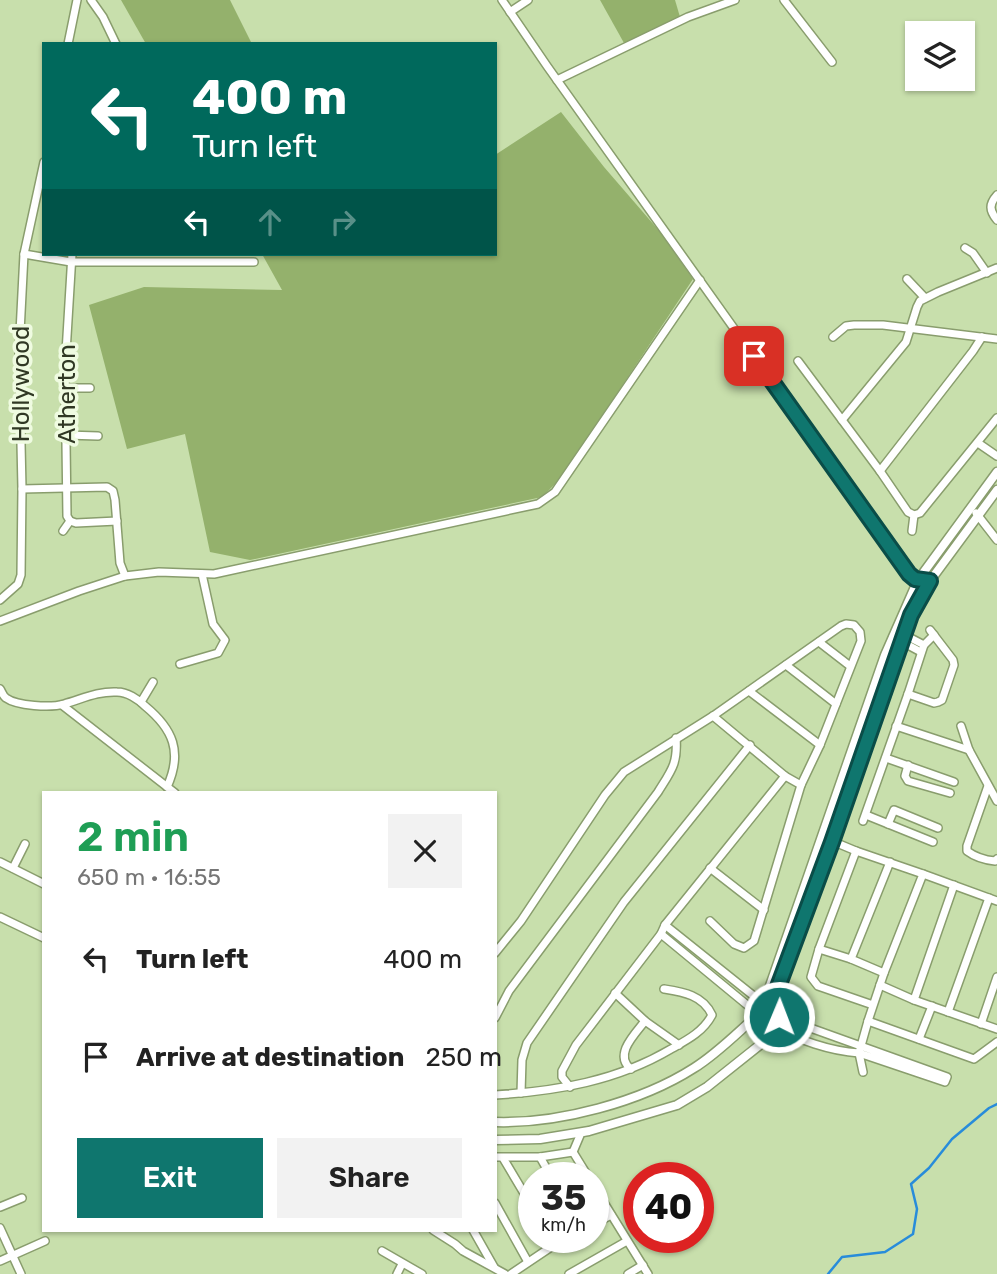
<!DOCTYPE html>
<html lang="en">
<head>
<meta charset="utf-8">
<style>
	:root { --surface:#fff; --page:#f2f2f2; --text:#222; --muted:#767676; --accent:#0f766e }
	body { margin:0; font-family:Rubik,sans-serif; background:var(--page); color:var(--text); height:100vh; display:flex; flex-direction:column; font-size:26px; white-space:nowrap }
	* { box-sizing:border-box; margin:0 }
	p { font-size:23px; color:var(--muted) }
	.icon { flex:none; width:38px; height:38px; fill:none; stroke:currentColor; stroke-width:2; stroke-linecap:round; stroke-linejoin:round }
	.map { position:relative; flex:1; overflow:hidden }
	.panel { position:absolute; left:42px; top:791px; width:455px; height:441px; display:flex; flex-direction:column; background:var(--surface); border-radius:0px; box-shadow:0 2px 5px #0004 }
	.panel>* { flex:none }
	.top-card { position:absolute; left:42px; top:42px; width:455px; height:214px; border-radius:0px; box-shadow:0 2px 5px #0004; background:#00695c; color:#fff; overflow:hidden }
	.controls { position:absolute; left:905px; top:21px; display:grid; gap:14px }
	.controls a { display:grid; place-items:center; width:70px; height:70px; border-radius:0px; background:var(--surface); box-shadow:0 2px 5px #0004; font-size:35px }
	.speed { position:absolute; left:518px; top:1162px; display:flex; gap:14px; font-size:35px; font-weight:700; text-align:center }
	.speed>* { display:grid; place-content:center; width:91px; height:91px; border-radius:50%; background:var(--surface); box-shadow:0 2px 5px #0004; line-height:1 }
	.speed small { font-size:18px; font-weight:400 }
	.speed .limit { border:10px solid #d22; background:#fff; color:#111 }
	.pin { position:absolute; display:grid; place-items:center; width:60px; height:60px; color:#fff; margin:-30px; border-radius:14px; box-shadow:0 4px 10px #0006 }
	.me { position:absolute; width:77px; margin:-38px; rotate:1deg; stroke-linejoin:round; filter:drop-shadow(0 0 5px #0008) }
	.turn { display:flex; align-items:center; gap:24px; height:147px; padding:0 35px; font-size:32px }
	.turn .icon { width:91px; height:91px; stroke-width:2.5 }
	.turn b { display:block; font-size:49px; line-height:60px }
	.lanes { display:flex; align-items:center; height:66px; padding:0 35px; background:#0003; justify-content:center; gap:35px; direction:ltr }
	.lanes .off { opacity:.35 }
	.round { display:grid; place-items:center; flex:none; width:74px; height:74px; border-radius:0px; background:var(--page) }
	.head { display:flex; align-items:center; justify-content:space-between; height:119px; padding:0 35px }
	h1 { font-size:42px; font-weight:600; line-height:52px; color:#1e9e55 }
	.cta { display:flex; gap:14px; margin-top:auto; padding:14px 35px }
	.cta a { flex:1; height:80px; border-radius:0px; background:var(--accent); color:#fff; font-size:28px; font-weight:600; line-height:80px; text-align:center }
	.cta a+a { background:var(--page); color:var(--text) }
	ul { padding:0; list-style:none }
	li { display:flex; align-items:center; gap:21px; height:98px; padding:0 35px }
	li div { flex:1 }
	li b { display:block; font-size:26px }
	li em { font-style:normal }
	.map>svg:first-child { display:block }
	.green { fill:#94b16c }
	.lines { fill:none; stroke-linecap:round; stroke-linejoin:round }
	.stream { stroke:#288cda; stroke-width:2.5 }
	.minor-casing { stroke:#899d6d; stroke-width:10 }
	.tertiary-casing { stroke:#899d6d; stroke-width:11 }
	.minor { stroke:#fff; stroke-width:7 }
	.tertiary { stroke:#fff; stroke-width:8 }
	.route-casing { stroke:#0a4d48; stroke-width:18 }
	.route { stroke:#0f766e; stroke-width:12 }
	.labels { text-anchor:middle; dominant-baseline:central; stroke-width:7; stroke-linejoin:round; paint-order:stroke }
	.street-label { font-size:24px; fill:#303824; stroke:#effbe1 }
</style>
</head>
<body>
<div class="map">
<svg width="997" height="1274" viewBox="0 0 997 1274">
	<rect width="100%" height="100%" fill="#c8dfac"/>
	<!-- green -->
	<g class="green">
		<path d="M121,0H230L252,44H146Z"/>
		<path d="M600,0H675L680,17L624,43Z"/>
		<path d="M561,112L604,167L661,233L693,279L616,395L556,483L542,497L250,560L210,552L185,434L127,449L89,305L144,287L282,290L262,254H495V155Z"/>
	</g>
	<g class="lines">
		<!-- stream -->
		<path class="stream" d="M828,1274L842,1257L885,1252L913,1234L917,1209L911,1184L929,1168L952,1139L989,1108L997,1104"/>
		<defs>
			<g id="minor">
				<path d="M91,0L103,17L116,44"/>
				<path d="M502,0L547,66L909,574L915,579L930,581"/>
				<path d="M784,0L832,62"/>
				<path d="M510,12L528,0"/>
				<path d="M68,44L77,0"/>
				<path d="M557,80L688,17L735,0"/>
				<path d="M997,195C989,204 989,210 997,220"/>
				<path d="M965,248L973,253L987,273"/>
				<path d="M24,254L71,262H254"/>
				<path d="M907,279L925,298"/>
				<path d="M833,337L846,326L854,325H883L997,339"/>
				<path d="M798,361L880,471L908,512L914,515L920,513L997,418"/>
				<path d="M65,388H90"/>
				<path d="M842,420L906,342L917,307L920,301L938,292L997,268"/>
				<path d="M66,435L98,436"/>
				<path d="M978,443L997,456"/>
				<path d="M880,471L973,351L982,337"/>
				<path d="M22,489L107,487L113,491L115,500L120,563L125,576"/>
				<path d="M976,513L997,540"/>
				<path d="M70,521L76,523L117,521"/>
				<path d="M63,531L70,521L67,516L65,369L72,254"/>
				<path d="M912,531L914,515"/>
				<path d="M0,600L18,584L21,575L22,489L19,352L24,254L44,162"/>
				<path d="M0,621L79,591L125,576L159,572L214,574L538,504L555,492L700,280"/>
				<path d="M899,632L924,645"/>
				<path d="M893,637L921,652"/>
				<path d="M819,642L850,666"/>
				<path d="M180,664L218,653L225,640L213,624L202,574"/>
				<path d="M786,665L836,704"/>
				<path d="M0,689C2,692 3,696 6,698C17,706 51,708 64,704C82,699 98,691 117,692C127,692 138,699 145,706C173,729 183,752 167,787"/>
				<path d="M749,691L820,745"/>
				<path d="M908,694L934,703L938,702L942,700L954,665L953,660L930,630"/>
				<path d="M141,702L153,682"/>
				<path d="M62,705L175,793"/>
				<path d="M713,716L785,776L801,785"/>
				<path d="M896,726L969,750"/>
				<path d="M961,726L969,750L997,801"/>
				<path d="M886,758L954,782"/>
				<path d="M908,765L905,776L908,781L950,793"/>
				<path d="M988,786L967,846V851C975,857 985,860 995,861L997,859"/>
				<path d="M866,815L933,842"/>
				<path d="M863,821L908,694L924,645L934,635"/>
				<path d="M888,824L894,810L938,828"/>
				<path d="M832,841L856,851"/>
				<path d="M0,862L44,884"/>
				<path d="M13,868L25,844"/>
				<path d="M710,868L764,910"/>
				<path d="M923,874L997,901"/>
				<path d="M0,917L44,938"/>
				<path d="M665,925L760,1001"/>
				<path d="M661,934L752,1009"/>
				<path d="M819,949L851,959"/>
				<path d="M495,953L521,921L605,795L624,772L713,716L841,626L846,624L854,625L860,632L861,641L820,745L801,785L754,941L744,948L734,944L710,921"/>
				<path d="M884,973L851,959L890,862"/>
				<path d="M880,985L914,1000L997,1029"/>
				<path d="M615,993L645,1021L679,1045"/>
				<path d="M914,1000L954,885"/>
				<path d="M948,1012L989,898"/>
				<path d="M495,1018L509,991L658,792C671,771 678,764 676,738"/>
				<path d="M868,1021L974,1059L997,1042"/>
				<path d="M981,1024L997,977"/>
				<path d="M773,1026C798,1040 830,1051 859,1053L945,1082L947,1077L791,1021L779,1013"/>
				<path d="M919,1039L932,1006"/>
				<path d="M631,1069C613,1055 635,1034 645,1021"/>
				<path d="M863,1072L859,1053L868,1021L884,973L923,874L856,851L819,949L811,977L818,986L873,1005"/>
				<path d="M570,1087L562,1077V1071L576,1045L661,934L665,925L785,776"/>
				<path d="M521,1093L522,1060L527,1043L624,902L750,745"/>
				<path d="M495,1095C557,1091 617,1081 671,1049C687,1040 703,1032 712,1015C703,995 683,992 664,989"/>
				<path d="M573,1152L589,1178"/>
				<path d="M573,1152L581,1133L584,1132"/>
				<path d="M495,1157H540L573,1152"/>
				<path d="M540,1157L552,1178"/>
				<path d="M503,1158L534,1210"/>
				<path d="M593,1185L648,1274"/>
				<path d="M495,1203L528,1262"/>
				<path d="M0,1207L22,1198"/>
				<path d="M593,1225L611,1215"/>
				<path d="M0,1228L21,1274"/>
				<path d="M433,1230L455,1244L463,1251L505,1274"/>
				<path d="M473,1230L494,1267"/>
				<path d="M382,1251L422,1274"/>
				<path d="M0,1261L45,1241"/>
				<path d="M397,1274L402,1264"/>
				<path d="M511,1274L554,1245L569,1237"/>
				<path d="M569,1274L627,1241"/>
				<path d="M628,1274L643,1265"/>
			</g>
			<g id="tertiary">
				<path d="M765,1000L885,655L918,580L997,472"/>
				<circle cx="765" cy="1015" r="14"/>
				<path d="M772,1003L832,841L911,615L930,581L997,490"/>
				<path d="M495,1122C558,1124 641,1102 694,1068C715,1055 733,1037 752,1020"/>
				<path d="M495,1140L540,1139L589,1131L677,1105L707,1087L766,1040L769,1034L768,1028"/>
			</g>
		</defs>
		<!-- minor casing -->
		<use href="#minor" class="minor-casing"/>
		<!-- tertiary casing -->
		<use href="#tertiary" class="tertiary-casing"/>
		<!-- minor -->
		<use href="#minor" class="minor"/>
		<!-- tertiary -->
		<use href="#tertiary" class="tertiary"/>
	</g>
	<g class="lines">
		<defs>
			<path id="route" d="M754,356L909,574L915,579L930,581L911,615L832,842L772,1003L778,1009L779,1017"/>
		</defs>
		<!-- route casing -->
		<use href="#route" class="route-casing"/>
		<!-- route -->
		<use href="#route" class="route"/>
	</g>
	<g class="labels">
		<!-- street labels -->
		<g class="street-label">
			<text transform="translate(21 384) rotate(-90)">Hollywood</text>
			<text transform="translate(67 394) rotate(-90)">Atherton</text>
		</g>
	</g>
</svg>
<div class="controls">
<a><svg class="icon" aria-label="layers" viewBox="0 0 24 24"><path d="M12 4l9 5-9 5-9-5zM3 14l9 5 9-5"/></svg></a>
</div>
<div class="speed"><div>35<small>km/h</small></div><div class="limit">40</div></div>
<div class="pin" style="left:754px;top:356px;background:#d93025"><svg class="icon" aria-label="arrive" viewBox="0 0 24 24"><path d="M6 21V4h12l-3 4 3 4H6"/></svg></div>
<svg class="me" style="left:779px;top:1017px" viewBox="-20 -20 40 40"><circle r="17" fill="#0f766e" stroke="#fff" stroke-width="3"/><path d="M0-11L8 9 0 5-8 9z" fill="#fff"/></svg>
<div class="top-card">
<div class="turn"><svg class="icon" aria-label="left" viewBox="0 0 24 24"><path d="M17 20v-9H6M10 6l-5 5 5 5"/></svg><div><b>400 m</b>Turn left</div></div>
<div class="lanes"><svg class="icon" aria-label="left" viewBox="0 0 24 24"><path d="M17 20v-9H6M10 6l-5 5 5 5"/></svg><svg class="icon off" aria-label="ahead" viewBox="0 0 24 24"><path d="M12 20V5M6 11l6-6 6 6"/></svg><svg class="icon off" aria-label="right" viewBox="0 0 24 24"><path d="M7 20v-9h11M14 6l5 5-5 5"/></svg></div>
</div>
<section class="panel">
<div class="head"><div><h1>2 min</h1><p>650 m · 16:55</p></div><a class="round"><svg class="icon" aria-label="close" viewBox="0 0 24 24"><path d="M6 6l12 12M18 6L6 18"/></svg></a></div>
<ul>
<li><svg class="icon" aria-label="left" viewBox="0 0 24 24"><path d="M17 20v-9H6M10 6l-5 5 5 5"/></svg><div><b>Turn left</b></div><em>400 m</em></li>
<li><svg class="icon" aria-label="arrive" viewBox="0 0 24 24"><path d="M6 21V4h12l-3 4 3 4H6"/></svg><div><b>Arrive at destination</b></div><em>250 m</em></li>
</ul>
<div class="cta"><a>Exit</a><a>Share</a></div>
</section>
</div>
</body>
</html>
